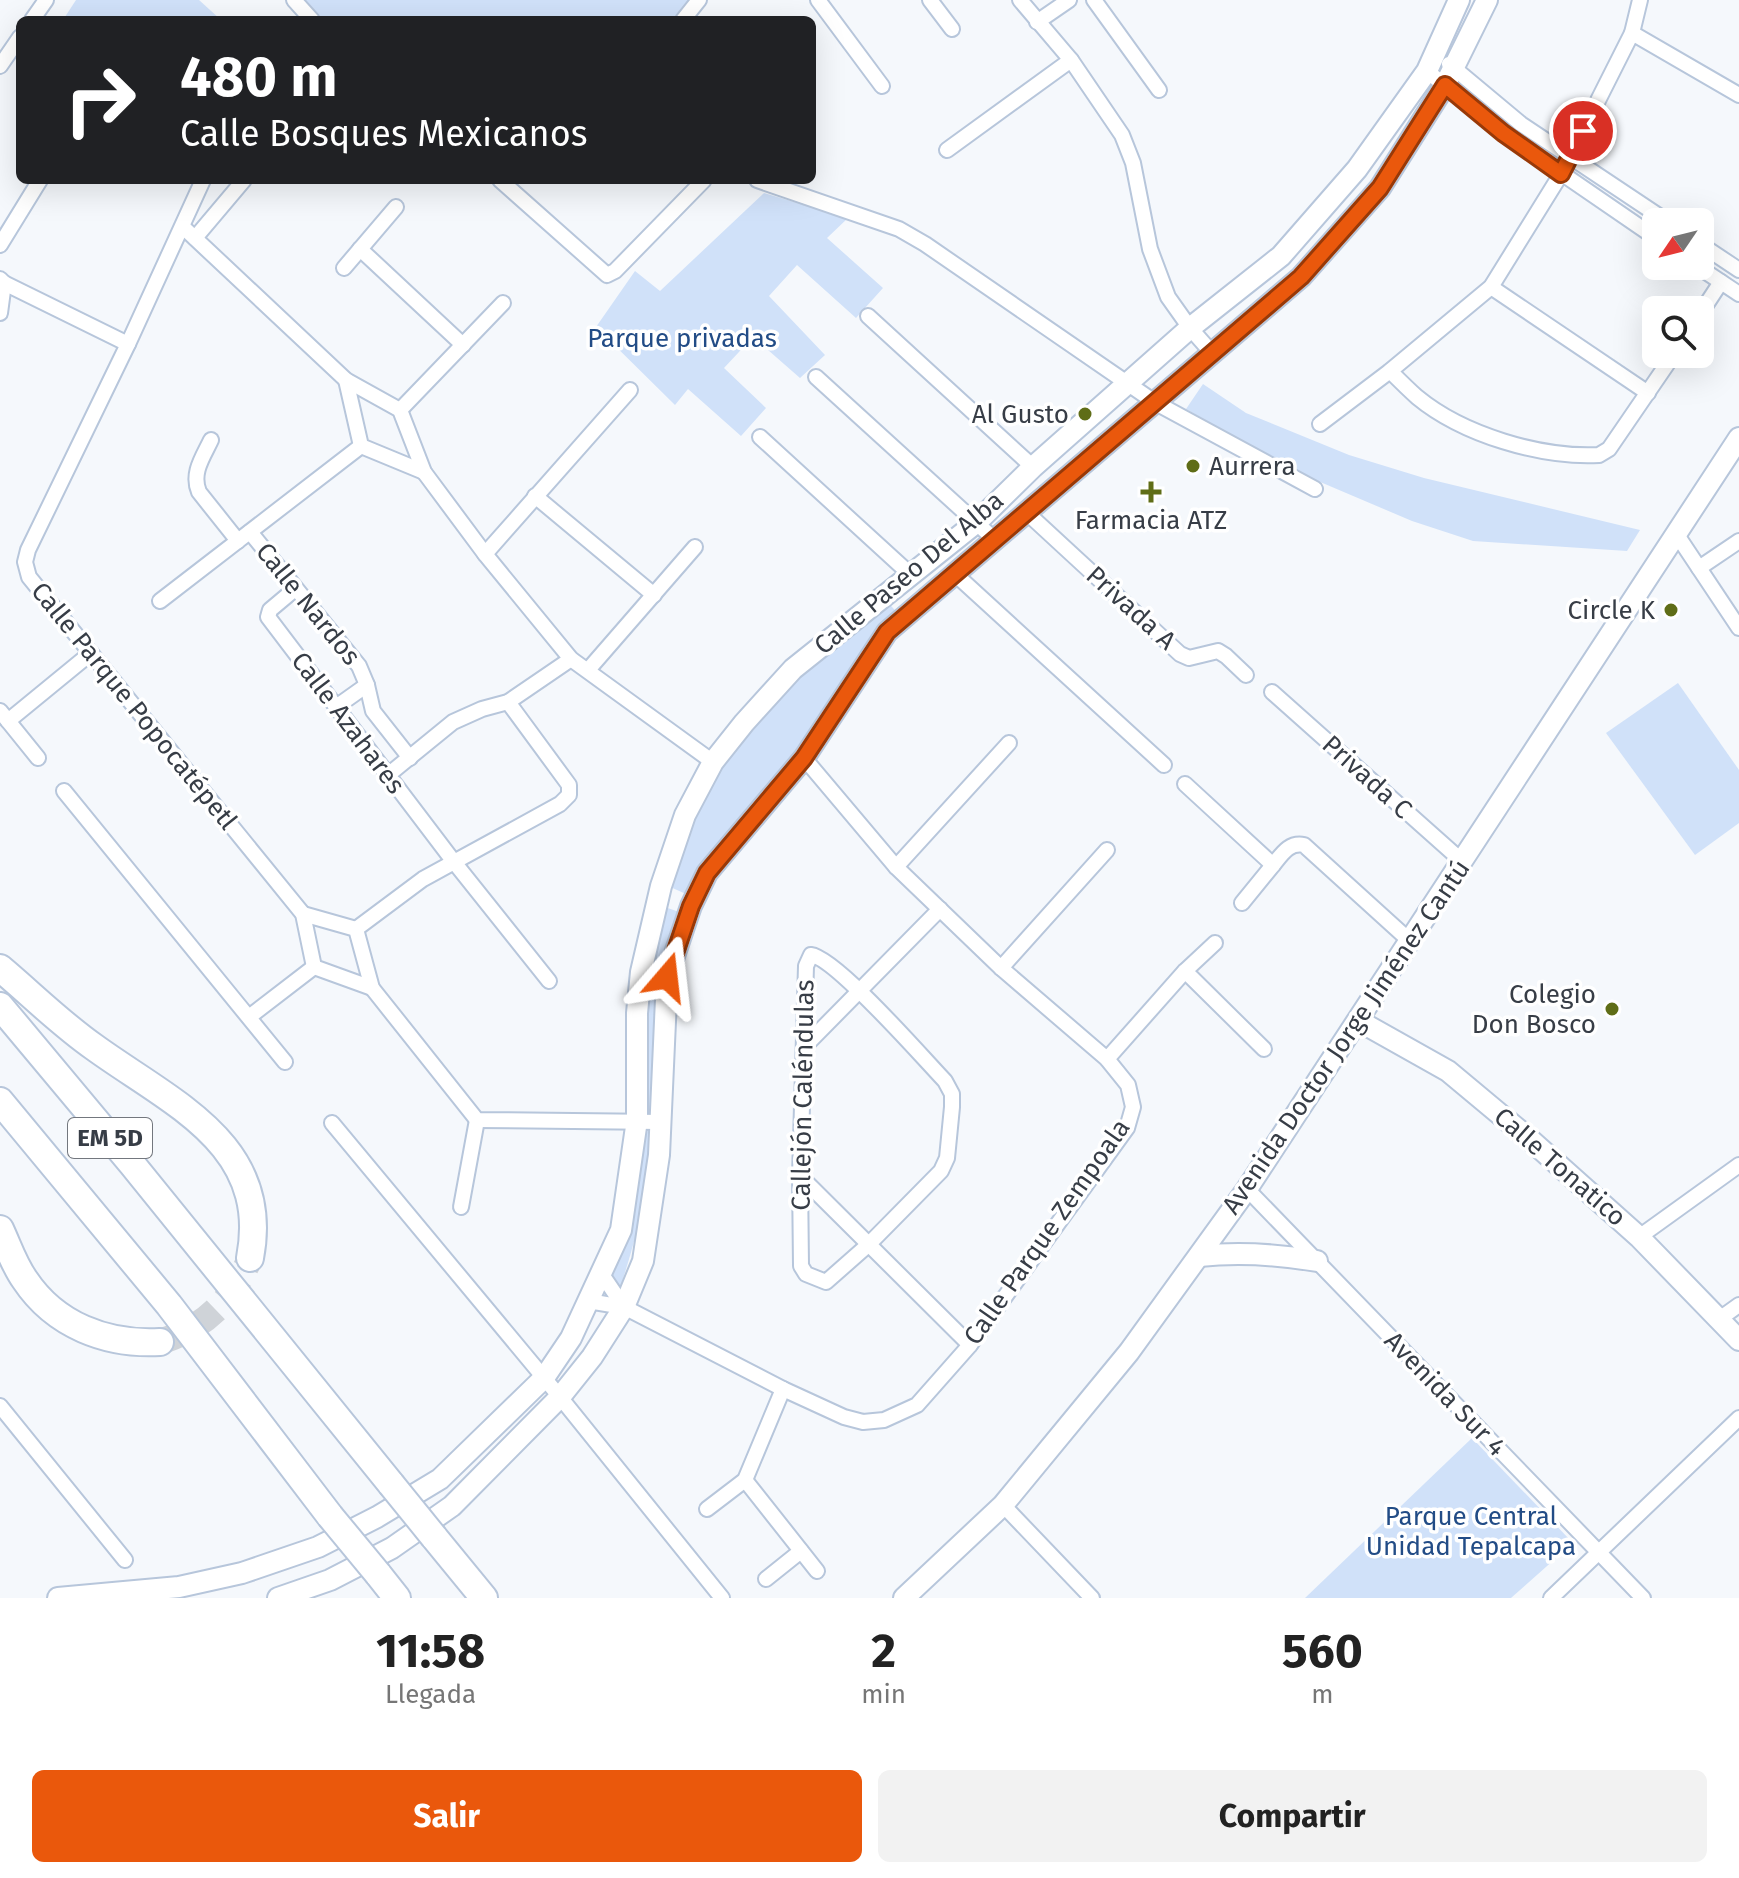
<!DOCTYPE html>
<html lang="es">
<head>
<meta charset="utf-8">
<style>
	:root { --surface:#fff; --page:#f2f2f2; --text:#222; --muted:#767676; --accent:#ea580c }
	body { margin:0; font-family:"Fira Sans",sans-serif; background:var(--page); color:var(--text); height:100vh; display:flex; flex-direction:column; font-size:30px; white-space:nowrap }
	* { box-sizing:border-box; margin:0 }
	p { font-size:26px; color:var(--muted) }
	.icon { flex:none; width:44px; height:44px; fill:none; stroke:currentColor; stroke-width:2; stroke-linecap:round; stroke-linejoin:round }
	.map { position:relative; height:1598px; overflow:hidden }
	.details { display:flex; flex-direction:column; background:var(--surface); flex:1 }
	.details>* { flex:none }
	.guide { position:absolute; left:16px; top:16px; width:800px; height:168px; border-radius:12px; box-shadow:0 8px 32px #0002; background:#202124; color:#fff; overflow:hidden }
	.needle { width:52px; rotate:235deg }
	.buttons { position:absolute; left:1642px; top:208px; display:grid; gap:16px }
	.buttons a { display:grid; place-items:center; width:72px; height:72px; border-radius:12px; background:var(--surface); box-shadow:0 8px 32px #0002; font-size:40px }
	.pin { position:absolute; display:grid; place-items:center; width:68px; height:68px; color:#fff; margin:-34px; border:4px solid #fff; border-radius:50%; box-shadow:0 2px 8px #0007 }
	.me { position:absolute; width:88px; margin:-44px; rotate:17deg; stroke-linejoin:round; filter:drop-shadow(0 0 6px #0008) }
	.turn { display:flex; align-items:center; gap:28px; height:168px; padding:0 32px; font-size:36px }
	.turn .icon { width:104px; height:104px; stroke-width:2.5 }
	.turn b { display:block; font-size:56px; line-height:68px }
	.eta { display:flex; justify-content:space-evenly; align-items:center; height:136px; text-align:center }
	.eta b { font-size:48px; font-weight:700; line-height:56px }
	.cta { display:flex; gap:16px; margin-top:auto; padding:16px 32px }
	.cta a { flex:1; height:92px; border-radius:12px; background:var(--accent); color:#fff; font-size:32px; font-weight:700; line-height:92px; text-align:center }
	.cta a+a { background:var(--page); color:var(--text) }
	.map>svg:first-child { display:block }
	.green { fill:#d0e1f9 }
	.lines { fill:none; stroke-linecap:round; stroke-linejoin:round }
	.highway-tunnel { stroke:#cfd3d8; stroke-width:26; stroke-dasharray:26 13; stroke-linecap:butt }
	.street-casing { stroke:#b7c6db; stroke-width:18 }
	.secondary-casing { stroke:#b7c6db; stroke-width:24 }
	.highway-casing { stroke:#b7c6db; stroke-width:30 }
	.street { stroke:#fff; stroke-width:14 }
	.secondary { stroke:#fff; stroke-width:20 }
	.highway { stroke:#fff; stroke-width:26 }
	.highway-bridge-casing { stroke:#b7c6db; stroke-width:30; stroke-linecap:butt }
	.highway-bridge { stroke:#fff; stroke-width:26 }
	.route-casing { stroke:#983908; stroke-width:20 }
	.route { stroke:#ea580c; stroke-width:14 }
	.poi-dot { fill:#5f6d17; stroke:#fff; stroke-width:3 }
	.labels { text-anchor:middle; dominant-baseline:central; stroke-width:7; stroke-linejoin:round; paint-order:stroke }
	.shield { fill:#fff; stroke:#73777e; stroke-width:2 }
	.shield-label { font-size:24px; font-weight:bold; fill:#373d46 }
	.park-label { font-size:26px; fill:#224c86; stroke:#fff }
	.poi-label { font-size:26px; fill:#373d46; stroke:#fff; text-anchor:end }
	.street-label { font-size:26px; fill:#373d46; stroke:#fff }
</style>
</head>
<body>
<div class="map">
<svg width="1739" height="1598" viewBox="0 0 1739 1598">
	<rect width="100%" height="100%" fill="#f5f8fc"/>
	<!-- green -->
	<g class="green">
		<path d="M76,0H199L221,20H63Z"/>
		<path d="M294,0H699L683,20H312Z"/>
		<path d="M764,193L848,218L827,238L883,288L856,318L797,265L769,296L825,355L800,378L753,337L724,368L766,408L741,436L688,389L675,405L596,327L635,271L660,291Z"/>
		<path d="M1203,384L1246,413L1349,455L1424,478L1640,530L1627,551L1473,541L1412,521L1292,470L1186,409Z"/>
		<path d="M886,600L899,615L807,743L686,894L668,886L691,812L742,729L794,670Z"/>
		<path d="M1678,683L1739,770V823L1695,855L1606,733Z"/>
		<path d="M662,906L682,913L654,1113H640L643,984Z"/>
		<path d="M639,1130L653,1132C649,1186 637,1237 620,1288L607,1277Z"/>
		<path d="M1472,1438L1573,1543L1511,1598H1305Z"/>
	</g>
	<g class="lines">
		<!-- highway-tunnel -->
		<path class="highway-tunnel" d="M160,1342C204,1328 232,1301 250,1258"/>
		<defs>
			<g id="street">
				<path d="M294,0L312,20"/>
				<path d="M818,0L882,86"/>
				<path d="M930,0L952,29"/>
				<path d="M1020,0L1071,60L1122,135L1133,163L1150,249L1168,297L1190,328L1213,354"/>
				<path d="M1094,0L1159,90"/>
				<path d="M32,20L46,0"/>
				<path d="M683,20L699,0"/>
				<path d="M1037,22L1069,0"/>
				<path d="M1632,33L1739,95"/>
				<path d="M1449,64L1521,124L1668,222"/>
				<path d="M0,66L20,37"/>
				<path d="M1427,71L1503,133L1656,238"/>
				<path d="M947,150L1071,60"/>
				<path d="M203,180L128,344L28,550L25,562L29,577L303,914L314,967L372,988"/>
				<path d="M500,180L607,275L615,271L704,180"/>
				<path d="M757,180L899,229L925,244L1156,403L1315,489"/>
				<path d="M183,227L346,380L400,410L424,472L485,554L571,659L713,762"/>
				<path d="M195,238L244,180"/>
				<path d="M1700,244L1739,270"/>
				<path d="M0,245L40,180"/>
				<path d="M360,249L463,345"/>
				<path d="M1697,266L1739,294"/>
				<path d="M344,268L396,207"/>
				<path d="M4,283L128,344"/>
				<path d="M1491,287L1648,393"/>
				<path d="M0,313L4,283L0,279"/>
				<path d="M1700,314L1721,282"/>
				<path d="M868,316L1033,467"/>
				<path d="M1390,371C1399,380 1408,389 1417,397C1463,435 1541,458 1599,455L1609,449L1674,354"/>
				<path d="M816,377L994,539"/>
				<path d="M346,380L361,446L424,472"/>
				<path d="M400,410L503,303"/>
				<path d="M1320,424L1390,371L1491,287L1561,174L1632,33L1640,0"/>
				<path d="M760,437L911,575"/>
				<path d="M211,440C203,457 191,473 199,492L238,541"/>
				<path d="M535,496L654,595"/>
				<path d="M1025,511L1180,654L1189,658L1218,651L1226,656L1246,675"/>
				<path d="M250,532L359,666L367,685L373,711L410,758"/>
				<path d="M1677,535L1739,628"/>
				<path d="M485,554L630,390"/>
				<path d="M1699,568L1739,541"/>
				<path d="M954,573L1164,765"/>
				<path d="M295,589L270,610L268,617L454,862L549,981"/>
				<path d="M160,601L361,446"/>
				<path d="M588,670L695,547"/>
				<path d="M1272,692L1463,862"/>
				<path d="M336,707L367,685"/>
				<path d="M0,711L38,758"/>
				<path d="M8,721L91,653"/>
				<path d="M388,775L453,722L482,709L508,702L571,659"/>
				<path d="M1185,784L1273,865C1282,854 1289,842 1304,845L1411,942"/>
				<path d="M64,791L285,1062"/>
				<path d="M896,867L1009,743"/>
				<path d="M1242,903L1273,865"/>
				<path d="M303,914L356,929L372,988L477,1120L661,1122"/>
				<path d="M356,929L423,879L560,804L569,795V785L508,702"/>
				<path d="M811,955C836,958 923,1058 945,1081L952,1094V1107L947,1158L941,1171L868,1245L826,1282L806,1274L801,1266L800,1176L806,966Z"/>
				<path d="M1001,968L1107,850"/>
				<path d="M1185,971L1264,1049"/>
				<path d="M249,1017L314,967"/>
				<path d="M806,1045L940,909"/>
				<path d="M1107,1059L1185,971L1215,943"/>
				<path d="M332,1123L560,1397L722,1598"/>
				<path d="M800,1176L970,1345"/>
				<path d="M1247,1189L1643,1598"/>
				<path d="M461,1207L477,1120"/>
				<path d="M1639,1237L1739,1165"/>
				<path d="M601,1273L624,1307"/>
				<path d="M588,1301L624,1307L783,1389L844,1417L863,1422L884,1420L917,1405L970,1345L1127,1128L1133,1107L1128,1085L1107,1059L1001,968L896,867L804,758"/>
				<path d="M1718,1320L1739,1305"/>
				<path d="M0,1406L125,1560"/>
				<path d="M745,1480L817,1571"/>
				<path d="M1003,1505L1092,1598"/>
				<path d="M707,1509L745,1480L783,1389"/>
				<path d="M766,1579L801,1551"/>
				<path d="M1551,1598L1739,1418"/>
			</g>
			<g id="secondary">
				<path d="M1359,1021L1448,1071L1526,1136L1639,1237L1739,1340"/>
				<path d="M1199,1256C1240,1252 1276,1254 1317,1261"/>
				<path d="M58,1598L179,1587L242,1573L318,1547L377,1517L440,1479L544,1378L571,1338L621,1230L637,1120V1013L641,972L661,886L685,815L713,762L744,723L793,669L977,522L1033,467L1190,328L1281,256L1357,169L1427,71L1459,0"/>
				<path d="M278,1598L330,1580L392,1548L452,1506L560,1397L592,1357L624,1307L643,1261L659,1155L667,977L691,906L707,873L804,758L887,632L1301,277L1380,188L1445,85L1487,0"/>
				<path d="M904,1598L1003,1505L1129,1352L1247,1189L1739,438"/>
			</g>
			<g id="highway">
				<path d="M0,968C31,994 61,1024 94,1047C171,1103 272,1144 250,1258"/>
				<path d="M0,1006L132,1164L391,1484"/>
				<path d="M0,1101L169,1305L330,1516"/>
				<path d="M0,1229C8,1246 14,1265 25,1280C55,1325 106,1345 160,1342"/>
				<path d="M434,1537L484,1598"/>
				<path d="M378,1574L397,1598"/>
			</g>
		</defs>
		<!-- street casing -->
		<use href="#street" class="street-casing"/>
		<!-- secondary casing -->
		<use href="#secondary" class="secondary-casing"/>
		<!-- highway casing -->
		<use href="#highway" class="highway-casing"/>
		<!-- street -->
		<use href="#street" class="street"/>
		<!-- secondary -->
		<use href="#secondary" class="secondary"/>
		<!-- highway -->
		<use href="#highway" class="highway"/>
		<defs>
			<g id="highway-bridge">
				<path d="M391,1484L434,1537"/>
				<path d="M330,1516L378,1574"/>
			</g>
		</defs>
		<!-- highway-bridge casing -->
		<use href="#highway-bridge" class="highway-bridge-casing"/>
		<!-- highway-bridge -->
		<use href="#highway-bridge" class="highway-bridge"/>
	</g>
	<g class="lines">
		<defs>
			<path id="route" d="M667,977L691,906L707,873L804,758L887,632L1301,277L1380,188L1445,85L1503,133L1561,174L1583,131"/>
		</defs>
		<!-- route casing -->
		<use href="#route" class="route-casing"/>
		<!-- route -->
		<use href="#route" class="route"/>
	</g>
	<!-- markers -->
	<g class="poi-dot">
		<circle cx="1085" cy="414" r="8"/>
		<circle cx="1193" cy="466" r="8"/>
		<path d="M1147 480h8v8h8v8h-8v8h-8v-8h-8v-8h8z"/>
		<circle cx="1671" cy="610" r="8"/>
		<circle cx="1612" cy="1009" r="8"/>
	</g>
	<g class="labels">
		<!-- shield labels -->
		<rect class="shield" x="68" y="1118" width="84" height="40" rx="6"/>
		<g class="shield-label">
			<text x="110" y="1138">EM 5D</text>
		</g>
		<!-- park labels -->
		<g class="park-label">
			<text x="682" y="338">Parque privadas</text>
			<text x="1471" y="1516">Parque Central<tspan x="1471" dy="30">Unidad Tepalcapa</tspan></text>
		</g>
		<!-- poi labels -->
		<g class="poi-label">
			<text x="1069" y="414">Al Gusto</text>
			<text x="1209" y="466" text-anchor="start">Aurrera</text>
			<text x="1151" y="520" text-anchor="middle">Farmacia ATZ</text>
			<text x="1655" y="610">Circle K</text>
			<text x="1596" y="994">Colegio<tspan x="1596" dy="30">Don Bosco</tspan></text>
		</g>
		<!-- street labels -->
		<g class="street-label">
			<text transform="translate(909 573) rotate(-40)">Calle Paseo Del Alba</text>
			<text transform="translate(308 604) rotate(51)">Calle Nardos</text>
			<text transform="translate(1131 608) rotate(42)">Privada A</text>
			<text transform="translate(134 706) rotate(51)">Calle Parque Popocatépetl</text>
			<text transform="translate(348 723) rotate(53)">Calle Azahares</text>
			<text transform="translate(1367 777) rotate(42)">Privada C</text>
			<text transform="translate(1346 1037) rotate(-56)">Avenida Doctor Jorge Jiménez Cantú</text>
			<text transform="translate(803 1095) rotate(-89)">Callejón Caléndulas</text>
			<text transform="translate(1560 1167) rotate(41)">Calle Tonatico</text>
			<text transform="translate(1047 1232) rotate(-55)">Calle Parque Zempoala</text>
			<text transform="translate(1445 1394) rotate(46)">Avenida Sur 4</text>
		</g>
	</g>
</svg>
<div class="buttons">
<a><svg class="needle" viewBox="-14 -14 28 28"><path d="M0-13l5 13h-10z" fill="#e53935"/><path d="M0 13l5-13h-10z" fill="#767676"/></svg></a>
<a><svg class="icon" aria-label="search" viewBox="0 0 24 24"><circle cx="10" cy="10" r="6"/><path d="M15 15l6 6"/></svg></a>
</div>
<div class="pin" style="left:1583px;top:131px;background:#d93025"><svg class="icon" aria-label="arrive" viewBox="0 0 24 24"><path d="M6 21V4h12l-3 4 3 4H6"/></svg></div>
<svg class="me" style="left:667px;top:977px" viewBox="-20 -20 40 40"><path d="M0-17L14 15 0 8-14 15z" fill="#ea580c" stroke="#fff" stroke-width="4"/></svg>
<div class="guide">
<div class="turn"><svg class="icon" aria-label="right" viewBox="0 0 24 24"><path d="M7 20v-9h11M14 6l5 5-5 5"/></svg><div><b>480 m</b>Calle Bosques Mexicanos</div></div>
</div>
</div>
<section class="details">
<div class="eta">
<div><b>11:58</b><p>Llegada</p></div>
<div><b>2</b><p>min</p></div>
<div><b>560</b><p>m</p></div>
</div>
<div class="cta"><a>Salir</a><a>Compartir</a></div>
</section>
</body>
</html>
